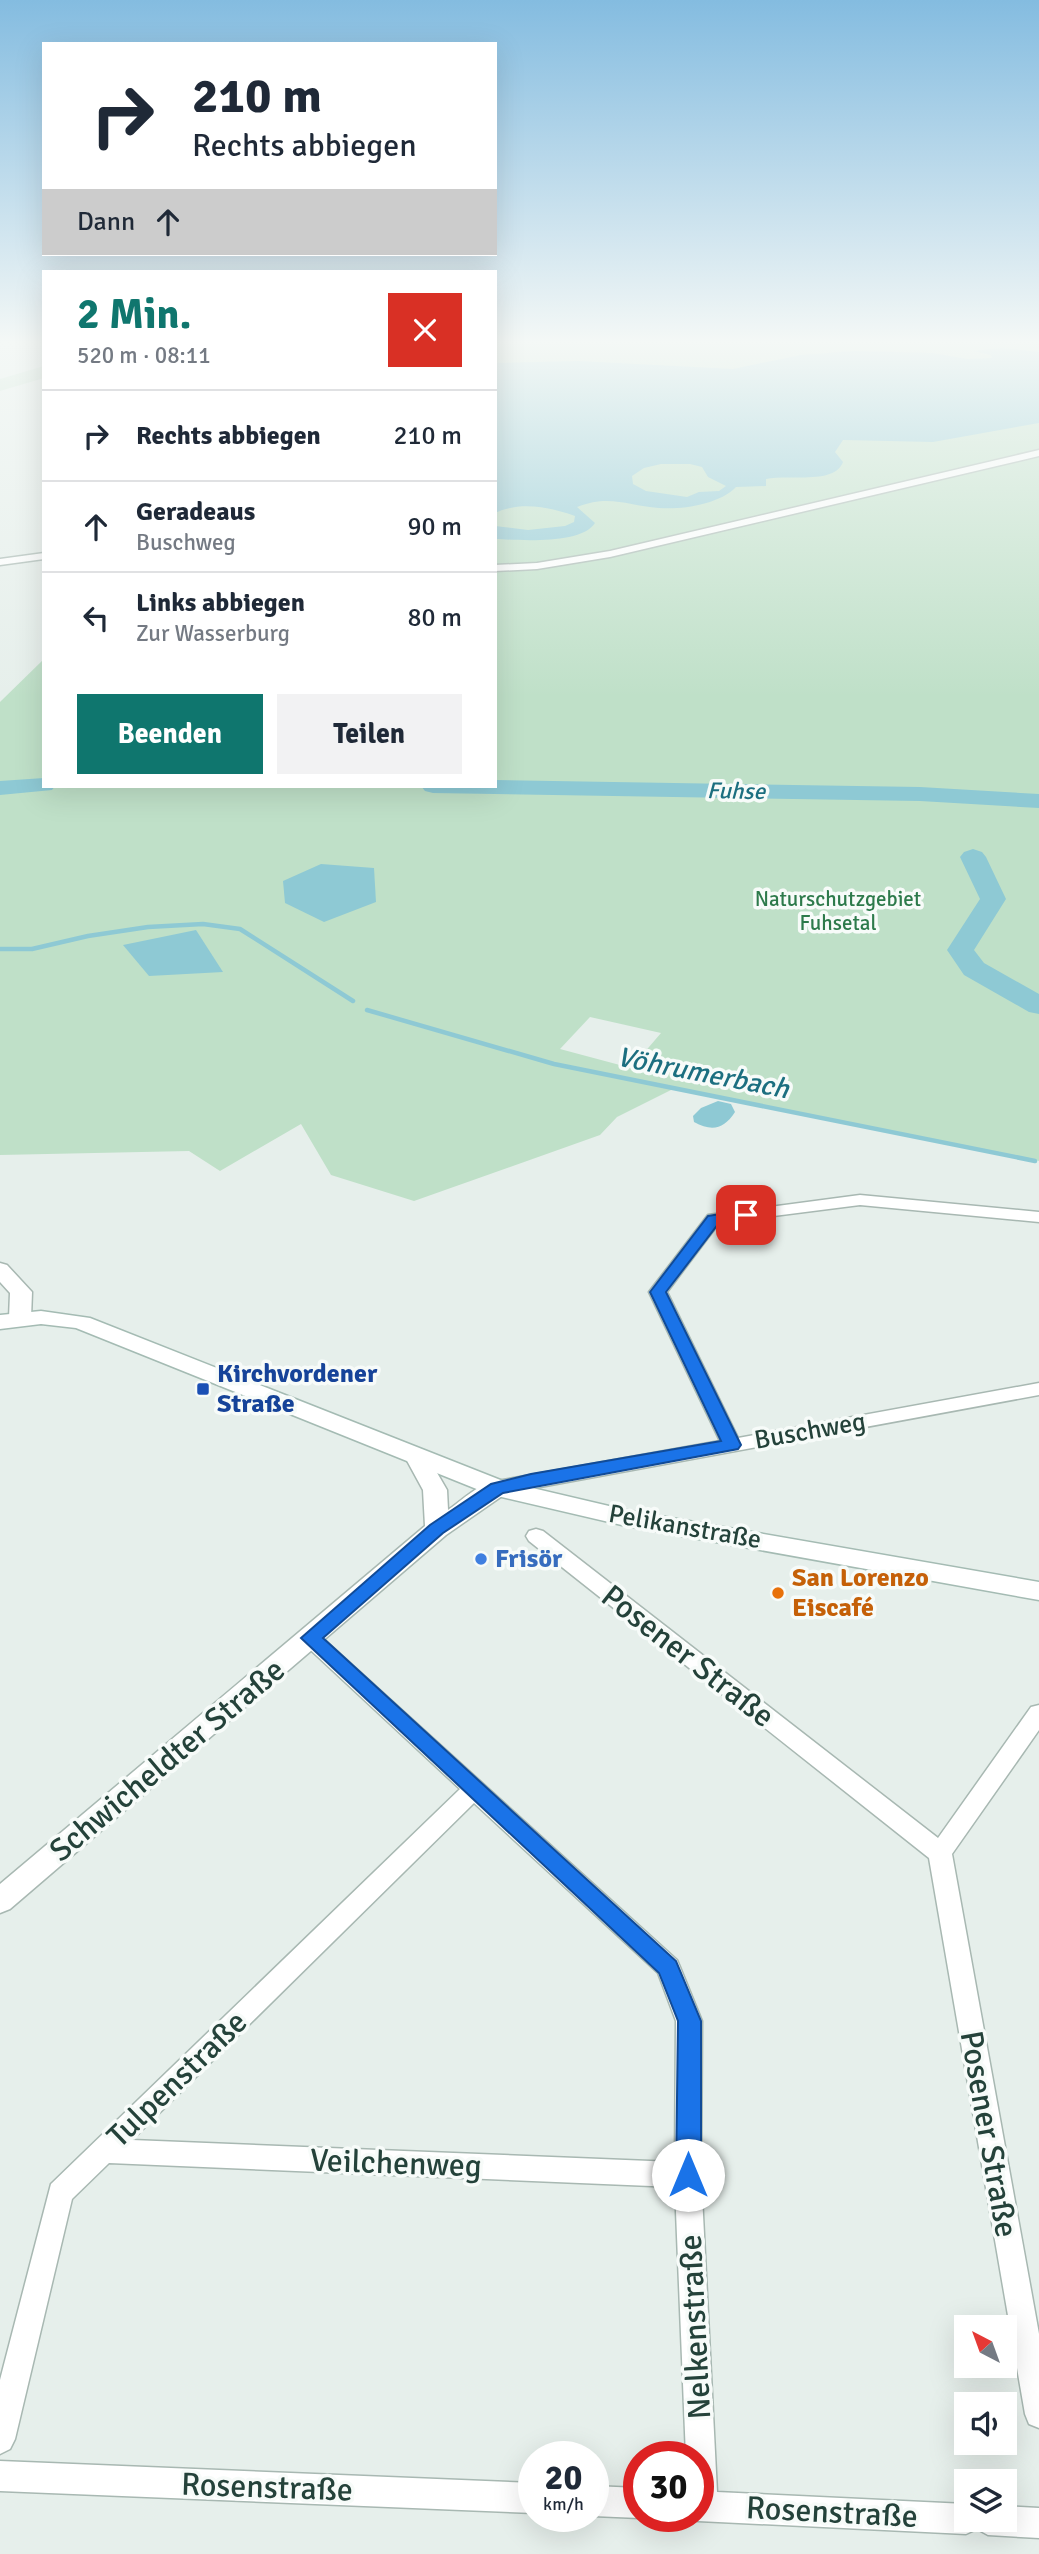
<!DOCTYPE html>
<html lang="de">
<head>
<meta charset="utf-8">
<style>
	:root { --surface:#fff; --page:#f2f2f3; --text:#1f2937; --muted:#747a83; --line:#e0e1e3; --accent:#0f766e }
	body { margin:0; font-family:Signika,sans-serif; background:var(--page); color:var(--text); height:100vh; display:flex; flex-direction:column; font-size:26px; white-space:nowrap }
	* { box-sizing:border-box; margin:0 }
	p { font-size:23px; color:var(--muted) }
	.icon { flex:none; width:38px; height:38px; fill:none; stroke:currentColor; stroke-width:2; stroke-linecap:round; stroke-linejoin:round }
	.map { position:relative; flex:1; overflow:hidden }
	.drawer { position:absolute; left:42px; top:270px; width:455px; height:518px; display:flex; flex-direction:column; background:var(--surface); border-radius:0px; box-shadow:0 7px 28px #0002 }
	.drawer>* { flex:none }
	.hud { position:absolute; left:42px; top:42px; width:455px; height:214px; border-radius:0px; box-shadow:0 7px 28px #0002; background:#fff; color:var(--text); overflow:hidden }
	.needle { width:46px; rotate:319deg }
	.tools { position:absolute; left:954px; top:2315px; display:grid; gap:14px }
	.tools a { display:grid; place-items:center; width:63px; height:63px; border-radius:0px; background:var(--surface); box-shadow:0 7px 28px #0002; font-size:35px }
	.speed { position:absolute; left:518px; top:2441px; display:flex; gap:14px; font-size:35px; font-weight:700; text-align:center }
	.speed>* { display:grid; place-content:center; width:91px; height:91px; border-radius:50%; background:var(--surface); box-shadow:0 7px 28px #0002; line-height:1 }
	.speed small { font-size:18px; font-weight:400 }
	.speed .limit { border:10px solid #d22; background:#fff; color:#111 }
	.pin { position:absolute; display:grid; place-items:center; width:60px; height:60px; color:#fff; margin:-30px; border-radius:14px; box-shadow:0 4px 10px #0006 }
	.me { position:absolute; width:77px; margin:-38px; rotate:0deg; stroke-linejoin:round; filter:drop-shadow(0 0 5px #0008) }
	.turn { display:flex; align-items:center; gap:24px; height:147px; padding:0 35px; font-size:32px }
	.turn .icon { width:91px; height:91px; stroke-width:2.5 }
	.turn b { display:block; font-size:49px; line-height:60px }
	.then { display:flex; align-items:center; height:66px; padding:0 35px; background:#0003; gap:14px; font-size:26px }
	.round { display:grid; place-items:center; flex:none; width:74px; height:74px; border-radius:0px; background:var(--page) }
	.headline { display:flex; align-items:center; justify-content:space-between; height:119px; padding:0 35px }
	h1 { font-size:42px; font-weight:800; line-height:52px; color:var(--accent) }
	.cta { display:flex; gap:14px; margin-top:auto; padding:14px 35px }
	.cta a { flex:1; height:80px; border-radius:0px; background:var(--accent); color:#fff; font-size:28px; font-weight:800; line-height:80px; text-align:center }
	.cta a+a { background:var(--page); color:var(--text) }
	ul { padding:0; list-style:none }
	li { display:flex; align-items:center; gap:21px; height:91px; padding:0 35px; border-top:2px solid var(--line) }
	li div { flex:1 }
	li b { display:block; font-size:26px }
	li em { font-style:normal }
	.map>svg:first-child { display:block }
	.green { fill:#bfe0c8; fill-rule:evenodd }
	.water { fill:#8ec9d4; fill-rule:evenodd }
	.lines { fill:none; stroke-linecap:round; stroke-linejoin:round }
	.stream { stroke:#8ec9d4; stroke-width:4.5 }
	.river { fill:#8ec9d4; fill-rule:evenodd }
	.minor-casing { stroke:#a8b8b2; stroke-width:3 }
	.tertiary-casing { stroke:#a8b8b2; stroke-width:3 }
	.secondary-casing { stroke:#a4bbb3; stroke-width:3 }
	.minor { fill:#fff; fill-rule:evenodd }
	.tertiary { fill:#fff; fill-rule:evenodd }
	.secondary { fill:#fff; fill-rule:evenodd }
	.route { fill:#1a73e8; stroke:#114b97; stroke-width:2 }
	.transit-dot { fill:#1a4fb4; stroke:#f7fbf9; stroke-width:2.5 }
	.shop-dot { fill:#3f7fe0; stroke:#f7fbf9; stroke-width:2.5 }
	.food-dot { fill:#e8710a; stroke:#f7fbf9; stroke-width:2.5 }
	.labels { text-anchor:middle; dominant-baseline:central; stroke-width:7; stroke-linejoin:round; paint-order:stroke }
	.far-park-label { font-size:21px; fill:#2d7a4b; stroke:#f7fbf9 }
	.far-water-label { font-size:23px; font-style:italic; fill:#1c6f80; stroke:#f7fbf9 }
	.transit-label { font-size:26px; font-weight:bold; fill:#164399; stroke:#f7fbf9; text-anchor:start }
	.street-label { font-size:26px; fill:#24423a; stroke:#f7fbf9 }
	.shop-label { font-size:26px; font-weight:bold; fill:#366cbe; stroke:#f7fbf9; text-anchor:start }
	.food-label { font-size:26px; font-weight:bold; fill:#c56008; stroke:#f7fbf9; text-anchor:start }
	.water-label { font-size:28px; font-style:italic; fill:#1c6f80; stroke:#f7fbf9 }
	.near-street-label { font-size:32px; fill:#24423a; stroke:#f7fbf9 }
</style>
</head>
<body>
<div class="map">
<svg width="1039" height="2554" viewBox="0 0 1039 2554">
	<rect width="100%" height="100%" fill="#e6efeb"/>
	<!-- green -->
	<g class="green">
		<path d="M495,340H1039V449L958,470L1039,453V1161L675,1088L617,1117L600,1135L414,1201L331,1175L301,1124L220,1171L189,1151L0,1155V790L60,786H495ZM590,1017L661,1033L631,1068L560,1049Z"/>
		<path d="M44,366V378L0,391V379Z"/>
		<path d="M44,659V784L0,786V702Z"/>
	</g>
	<!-- water -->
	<g class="water">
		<path d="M1003,348L1039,352V423L933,442L843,440L835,452L843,462C835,485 788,474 766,479V486L736,487C720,504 682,510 659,508C628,506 610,494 577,507L595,523C581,545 519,540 495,539V526L528,530L565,526L574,522L575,516C550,507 520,501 495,513V363L578,361L733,369L801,355L854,351L933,353L967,359L992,358L991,355L973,351ZM661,464H690L702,467L708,477L726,486L719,491L699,492L687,497L646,491L633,484L632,476L644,468Z"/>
		<path d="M321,864L374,868L376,902L324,922L285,903L283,881Z"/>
		<path d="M196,930L223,972L149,976L123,945Z"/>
		<path d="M718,1101L731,1104L735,1112C724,1129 712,1132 694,1122L693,1116L701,1108Z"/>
	</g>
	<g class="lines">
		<!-- stream -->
		<g class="stream">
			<path d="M0,949H32L88,936L148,927L203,924L240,929L353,1001"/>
			<path d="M367,1010L554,1064L1035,1161"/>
		</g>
		<!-- river -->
		<g class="river">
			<path d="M44,778V786H55L52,790L0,795V781Z"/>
			<path d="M495,780L920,787L1039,794V808L920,801L433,793L425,791L421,786H495Z"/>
			<path d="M973,849L982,852L986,857L1006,899L974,950L984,963L1039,994V1014L1029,1012L964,975L947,950L980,899L960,857L964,852Z"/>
		</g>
		<defs>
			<g id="minor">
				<path d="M1039,450V456L610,557L537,569L495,571V565L537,563L610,551Z"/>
				<path d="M44,553V559L0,565V559Z"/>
				<path d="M860,1195L1039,1212V1222L860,1205L719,1223L667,1292L738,1438L1039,1383V1395L497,1495L490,1493L487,1488L490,1483L497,1481L720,1441L649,1292L708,1215Z"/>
				<path d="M536,1529L543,1531L938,1838L1031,1707L1039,1705V1730L952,1854L1039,2334V2428L1029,2424L1025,2414L929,1858L529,1541L526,1536L529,1531Z"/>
				<path d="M310,1630L317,1633L677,1960L680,1967L702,2021L701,2175L717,2492L966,2504V2520H1004V2506L1039,2508V2538L988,2535L977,2529L966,2534L698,2521L687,2517L698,2516V2457H686L675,2187L109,2163L72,2199L15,2439L10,2449L0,2454V2380L51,2184L460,1789L303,1643L299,1638L303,1633ZM474,1803L658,1973L676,2021L675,2162L132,2140Z"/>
				<path d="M0,2461L534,2483V2513L0,2491Z"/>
				<path d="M593,2486L639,2488V2516H642L639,2518L593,2516Z"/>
			</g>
			<g id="tertiary">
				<path d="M0,1263L7,1265L32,1292L31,1318L28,1323H12L9,1318L10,1293L0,1282Z"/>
				<path d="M417,1449L425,1452L447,1490L448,1510C464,1499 485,1477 505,1482L509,1488L505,1494L446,1535L10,1909L0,1913V1884L425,1526L423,1490L405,1457L409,1452Z"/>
			</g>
			<path id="secondary" d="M41,1311L90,1318L503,1481L626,1510L1039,1582V1600L626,1526L489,1494L76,1328L41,1324L0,1329V1315Z"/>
		</defs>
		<!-- minor casing -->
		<use href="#minor" class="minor-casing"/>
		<!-- tertiary casing -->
		<use href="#tertiary" class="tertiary-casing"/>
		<!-- secondary casing -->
		<use href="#secondary" class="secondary-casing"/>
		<!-- minor -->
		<use href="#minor" class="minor"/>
		<!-- tertiary -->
		<use href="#tertiary" class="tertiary"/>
		<!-- secondary -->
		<use href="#secondary" class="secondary"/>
	</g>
	<!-- sky -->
	<linearGradient id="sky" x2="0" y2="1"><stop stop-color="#84bce0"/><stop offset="0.49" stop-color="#f4f8f6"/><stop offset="1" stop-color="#f4f8f6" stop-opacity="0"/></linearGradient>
	<rect width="1039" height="697" fill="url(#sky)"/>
	<!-- route -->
	<path class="route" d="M746,1210L753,1215L751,1218L719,1223L666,1292L741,1445L738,1449L503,1493L443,1533L323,1638L676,1961L701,2021V2175L697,2183L688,2186L680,2183L676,2175L678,2021L659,1973L301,1638L430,1525L491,1484L531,1474L721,1441L650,1292L708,1216Z"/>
	<!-- markers -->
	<rect class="transit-dot" x="196" y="1382" width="14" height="14" rx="3.5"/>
	<circle class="shop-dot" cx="481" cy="1559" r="7"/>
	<circle class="food-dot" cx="778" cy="1593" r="7"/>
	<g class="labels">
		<!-- far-park labels -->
		<g class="far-park-label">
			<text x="838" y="899">Naturschutzgebiet<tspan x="838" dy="24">Fuhsetal</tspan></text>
		</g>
		<!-- far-water labels -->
		<g class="far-water-label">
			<text transform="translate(736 791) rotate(1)">Fuhse</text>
		</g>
		<!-- transit labels -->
		<g class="transit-label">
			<text x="217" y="1374">Kirchvordener<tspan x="217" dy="30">Straße</tspan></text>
		</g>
		<!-- street labels -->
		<g class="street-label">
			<text transform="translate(810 1431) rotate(-10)">Buschweg</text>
			<text transform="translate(685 1527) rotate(10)">Pelikanstraße</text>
		</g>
		<!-- shop labels -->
		<g class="shop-label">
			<text x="495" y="1559">Frisör</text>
		</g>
		<!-- food labels -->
		<g class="food-label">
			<text x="792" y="1578">San Lorenzo<tspan x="792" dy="30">Eiscafé</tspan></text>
		</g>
		<!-- water labels -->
		<g class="water-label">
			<text transform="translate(703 1073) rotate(11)">Vöhrumerbach</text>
		</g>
		<!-- near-street labels -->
		<g class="near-street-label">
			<text transform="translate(688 1656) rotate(38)">Posener Straße</text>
			<text transform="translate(167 1760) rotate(-40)">Schwicheldter Straße</text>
			<text transform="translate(177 2079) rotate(-44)">Tulpenstraße</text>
			<text transform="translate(989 2134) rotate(80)">Posener Straße</text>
			<text transform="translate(396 2163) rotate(2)">Veilchenweg</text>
			<text transform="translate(695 2327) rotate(-93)">Nelkenstraße</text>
			<text transform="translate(267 2487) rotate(2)">Rosenstraße</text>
			<text transform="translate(832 2512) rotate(3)">Rosenstraße</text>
		</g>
	</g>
</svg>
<div class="tools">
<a><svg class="needle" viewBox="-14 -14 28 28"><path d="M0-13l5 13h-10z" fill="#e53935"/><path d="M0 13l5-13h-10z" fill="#747a83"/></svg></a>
<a><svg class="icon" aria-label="sound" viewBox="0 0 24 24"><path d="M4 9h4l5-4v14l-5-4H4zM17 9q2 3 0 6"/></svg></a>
<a><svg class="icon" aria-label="layers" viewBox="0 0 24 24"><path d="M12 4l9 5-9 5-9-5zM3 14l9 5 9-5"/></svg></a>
</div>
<div class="speed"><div>20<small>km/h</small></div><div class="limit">30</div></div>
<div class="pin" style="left:746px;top:1215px;background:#d93025"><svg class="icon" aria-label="arrive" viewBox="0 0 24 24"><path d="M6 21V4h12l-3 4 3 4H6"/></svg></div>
<svg class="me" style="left:688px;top:2175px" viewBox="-20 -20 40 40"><circle r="19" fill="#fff"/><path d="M0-13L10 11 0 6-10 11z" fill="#1a73e8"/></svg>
<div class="hud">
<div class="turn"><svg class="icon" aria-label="right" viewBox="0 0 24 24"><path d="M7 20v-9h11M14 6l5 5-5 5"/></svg><div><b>210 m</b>Rechts abbiegen</div></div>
<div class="then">Dann<svg class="icon" aria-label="ahead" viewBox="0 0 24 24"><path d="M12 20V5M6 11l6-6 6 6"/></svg></div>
</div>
<section class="drawer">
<div class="headline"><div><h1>2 Min.</h1><p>520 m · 08:11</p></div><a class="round" style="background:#d93025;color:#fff"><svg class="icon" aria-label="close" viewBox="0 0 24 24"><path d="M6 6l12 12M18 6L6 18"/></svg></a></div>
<ul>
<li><svg class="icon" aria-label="right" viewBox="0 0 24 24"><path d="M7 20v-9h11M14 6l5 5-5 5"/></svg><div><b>Rechts abbiegen</b></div><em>210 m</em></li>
<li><svg class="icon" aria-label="ahead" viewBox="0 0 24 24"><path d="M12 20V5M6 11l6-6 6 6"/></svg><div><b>Geradeaus</b><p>Buschweg</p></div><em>90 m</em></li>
<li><svg class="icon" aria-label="left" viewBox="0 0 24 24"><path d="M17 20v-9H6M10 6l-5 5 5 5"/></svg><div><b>Links abbiegen</b><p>Zur Wasserburg</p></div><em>80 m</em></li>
</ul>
<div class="cta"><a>Beenden</a><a>Teilen</a></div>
</section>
</div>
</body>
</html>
